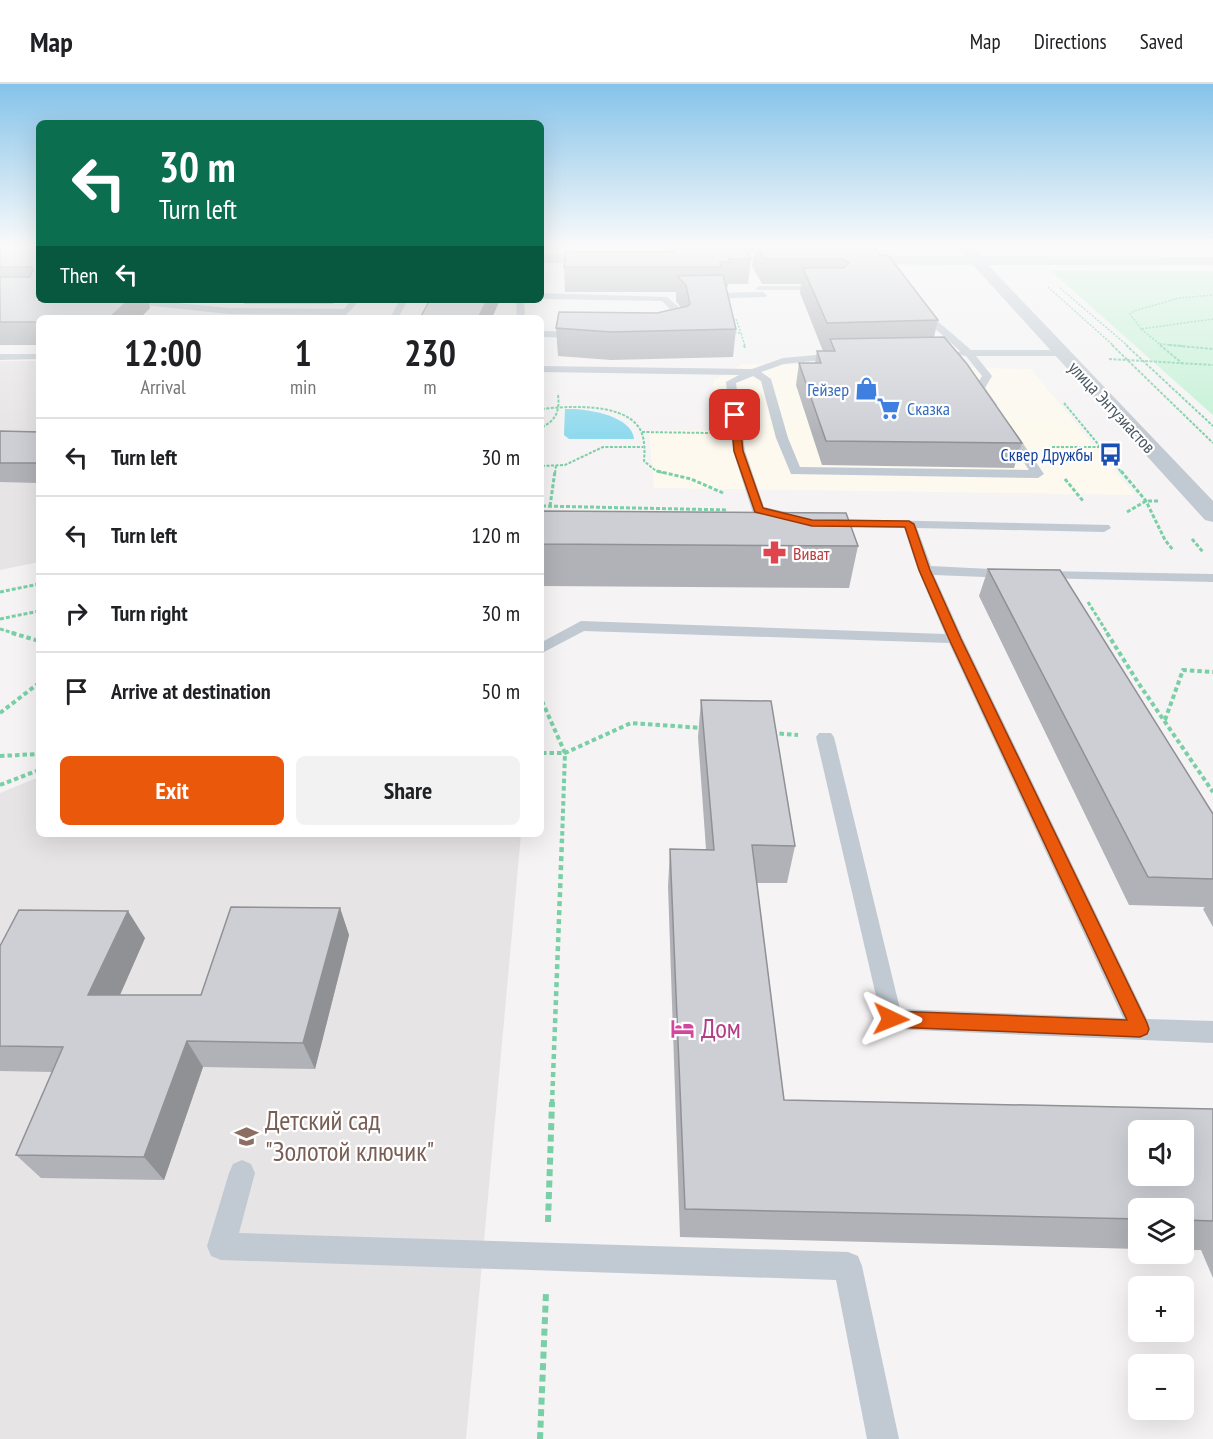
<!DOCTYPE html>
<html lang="en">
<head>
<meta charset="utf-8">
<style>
	:root { --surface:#fff; --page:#f2f2f2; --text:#202124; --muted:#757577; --line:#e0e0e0; --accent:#ea580c }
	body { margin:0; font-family:"PT Sans Narrow",sans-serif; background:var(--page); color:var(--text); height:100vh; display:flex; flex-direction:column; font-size:22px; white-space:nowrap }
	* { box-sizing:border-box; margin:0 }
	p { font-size:20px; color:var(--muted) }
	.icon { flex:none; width:33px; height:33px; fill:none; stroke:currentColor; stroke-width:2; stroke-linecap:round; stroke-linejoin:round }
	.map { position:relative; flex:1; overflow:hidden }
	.drawer { position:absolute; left:36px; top:231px; width:508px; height:522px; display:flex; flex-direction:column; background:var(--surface); border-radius:9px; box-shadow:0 6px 24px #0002 }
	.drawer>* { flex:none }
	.guide { position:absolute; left:36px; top:36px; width:508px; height:183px; border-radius:9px; box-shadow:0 6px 24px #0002; background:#0b6e4f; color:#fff; overflow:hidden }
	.fabs { position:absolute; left:1128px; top:1036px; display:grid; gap:12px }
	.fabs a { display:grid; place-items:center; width:66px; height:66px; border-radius:9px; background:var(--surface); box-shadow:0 6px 24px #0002; font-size:30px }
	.pin { position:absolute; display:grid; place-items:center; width:51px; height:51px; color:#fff; margin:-26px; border-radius:12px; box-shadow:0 3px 9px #0006 }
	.me { position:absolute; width:66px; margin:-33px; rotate:92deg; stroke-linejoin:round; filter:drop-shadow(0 0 4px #0008) }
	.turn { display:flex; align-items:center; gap:21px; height:126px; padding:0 24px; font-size:27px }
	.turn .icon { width:78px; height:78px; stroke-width:2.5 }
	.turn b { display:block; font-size:42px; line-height:51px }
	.then { display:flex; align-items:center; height:57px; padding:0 24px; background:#0003; gap:12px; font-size:22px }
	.eta { display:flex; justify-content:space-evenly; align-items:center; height:102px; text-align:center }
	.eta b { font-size:36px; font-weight:800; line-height:42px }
	.cta { display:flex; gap:12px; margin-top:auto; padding:12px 24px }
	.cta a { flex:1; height:69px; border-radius:9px; background:var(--accent); color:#fff; font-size:24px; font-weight:800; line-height:69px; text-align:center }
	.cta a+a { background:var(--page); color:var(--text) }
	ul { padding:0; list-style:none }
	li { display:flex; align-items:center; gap:18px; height:78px; padding:0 24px; border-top:2px solid var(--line) }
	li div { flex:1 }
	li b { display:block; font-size:22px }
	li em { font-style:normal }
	header { display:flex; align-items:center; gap:36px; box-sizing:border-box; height:84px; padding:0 30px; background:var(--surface); border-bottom:2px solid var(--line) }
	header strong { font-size:28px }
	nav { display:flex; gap:33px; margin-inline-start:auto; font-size:21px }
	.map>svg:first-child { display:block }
	.commercial { fill:#fdf9ef }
	.education { fill:#e6e4e5 }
	.green { fill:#c3f1d5 }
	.water { fill:#90daee }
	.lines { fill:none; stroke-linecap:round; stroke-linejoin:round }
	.path-far5 { stroke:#7ad0a6; stroke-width:1.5; stroke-dasharray:2 1.5; stroke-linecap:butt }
	.path-far4 { stroke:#7ad0a6; stroke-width:2; stroke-dasharray:3 1.5; stroke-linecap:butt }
	.path-far3 { stroke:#7ad0a6; stroke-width:3; stroke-dasharray:4 2; stroke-linecap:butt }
	.path-far2 { stroke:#7ad0a6; stroke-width:4; stroke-dasharray:4.5 3; stroke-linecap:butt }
	.path-far1 { stroke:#7ad0a6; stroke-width:4.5; stroke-dasharray:5 4; stroke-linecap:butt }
	.path { stroke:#7ad0a6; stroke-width:6; stroke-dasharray:7 4.5; stroke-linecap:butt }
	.service { fill:#c1cad2; fill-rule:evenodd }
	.tertiary { fill:#c1cad2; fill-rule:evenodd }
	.wall { fill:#b0b2b7 }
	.shaded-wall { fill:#909195 }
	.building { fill:#cdcfd5; stroke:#909195; stroke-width:1.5; fill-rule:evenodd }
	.route { fill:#ea580c; stroke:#983908; stroke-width:1.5 }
	.labels { text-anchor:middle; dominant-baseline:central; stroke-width:4.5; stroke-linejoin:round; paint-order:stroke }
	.far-shop-label { font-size:18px; fill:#366cbe; stroke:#fff; text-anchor:end }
	.far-street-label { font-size:18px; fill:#4a5661; stroke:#fff }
	.far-transit-label { font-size:18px; fill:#164399; stroke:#fff; text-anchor:end }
	.far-health-label { font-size:18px; fill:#be3a42; stroke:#fff; text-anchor:start }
	.near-hotel-label { font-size:27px; fill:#b23c85; stroke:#fff; text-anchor:start }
	.near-education-label { font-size:27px; fill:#785e54; stroke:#fff; text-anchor:start }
</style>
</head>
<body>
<header>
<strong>Map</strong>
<nav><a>Map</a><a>Directions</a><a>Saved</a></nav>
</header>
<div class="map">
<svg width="1213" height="1355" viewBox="0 0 1213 1355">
	<rect width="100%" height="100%" fill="#f5f3f3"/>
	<!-- commercial -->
	<g class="commercial">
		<path d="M542,163H728L730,170H542Z"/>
		<path d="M742,280L1031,285L1135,411L654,404L649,347L716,346L713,297Z"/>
	</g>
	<!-- education -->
	<g class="education">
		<path d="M1038,163H1213V167H1043Z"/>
		<path d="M0,277H39V478L0,486Z"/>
		<path d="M39,693V750H521L466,1355H0V709Z"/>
	</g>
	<!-- green -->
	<path class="green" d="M1050,186L1213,187V331Z"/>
	<!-- water -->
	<path class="water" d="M565,325C585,324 632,331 634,355H569L564,351Z"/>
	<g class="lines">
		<!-- path-far5 -->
		<g class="path-far5">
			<path d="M1048,203L1114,262"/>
			<path d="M1060,204L1128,262"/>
			<path d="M736,235L741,249"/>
			<path d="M1141,245L1130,230L1134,227L1179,214L1213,211"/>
			<path d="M731,248L741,249L745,262"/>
			<path d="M1160,260L1185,262"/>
			<path d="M1162,262L1141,245L1213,235"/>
		</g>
		<!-- path-far4 -->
		<g class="path-far4">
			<path d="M744,261L745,264"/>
			<path d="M1112,261L1213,359"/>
			<path d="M1126,261L1213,342"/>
			<path d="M1160,261L1183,280"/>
			<path d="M1169,261L1213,265"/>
			<path d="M1109,275L1213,281"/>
			<path d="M1064,319L1122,389"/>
			<path d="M542,325C567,322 619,319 637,341C645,350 645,365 644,377L656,387L664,389"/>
			<path d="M542,343C556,337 560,326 558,311"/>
			<path d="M642,348L710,349"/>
			<path d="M1052,363H1101"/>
			<path d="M542,382L565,381L603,363H643"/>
			<path d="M555,389L556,382"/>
		</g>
		<!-- path-far3 -->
		<g class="path-far3">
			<path d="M657,387L691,395L723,409"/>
			<path d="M1121,387L1146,417L1165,456L1173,466"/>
			<path d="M1065,395L1083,417"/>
			<path d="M542,422L728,426"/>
			<path d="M550,422L555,387"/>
			<path d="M1127,428L1146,417H1158"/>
			<path d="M1192,455L1203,468"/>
			<path d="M0,508L39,500"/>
			<path d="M1088,518L1108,550"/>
			<path d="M0,535L39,527"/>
			<path d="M0,545L17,550"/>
		</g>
		<!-- path-far2 -->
		<g class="path-far2">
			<path d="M12,549L39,557"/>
			<path d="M1107,549L1139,600L1213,708"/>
			<path d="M542,617L565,669L562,756"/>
			<path d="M0,629L39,599"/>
			<path d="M1165,636L1183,586L1213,588"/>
			<path d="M772,649L798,651"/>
			<path d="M542,669H565L631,639L702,644"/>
			<path d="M0,672L39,670"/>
			<path d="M0,701L39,686"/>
		</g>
		<!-- path-far1 -->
		<path class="path-far1" d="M552,1020L562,755"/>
		<!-- path -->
		<g class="path">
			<path d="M548,1138L552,1018"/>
			<path d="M540,1355L546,1209"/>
		</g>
		<!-- service -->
		<g class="service">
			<path d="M565,163H573L571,175L567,177L563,175Z"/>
			<path d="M760,202H824L828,204L824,206H757L756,204Z"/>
			<path d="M763,208L767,211L766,213L704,215L700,212L704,209Z"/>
			<path d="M542,209L667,213L680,224L686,247L678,249L673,228L662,217L542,215Z"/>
			<path d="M120,216H148L229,224L344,225L351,216H360L346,231L229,230L124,219Z"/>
			<path d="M400,216H408L398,234H390Z"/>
			<path d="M516,216H524L525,234H517Z"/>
			<path d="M921,228H927L971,266H1062L1067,269L1062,272H976L992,292L985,304L997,321L996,323H988L975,304L982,292L966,272L959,271L957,269L960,267L921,232Z"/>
			<path d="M542,247L582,248L587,251L582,254L542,253Z"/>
			<path d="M838,269L841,270V274L784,280L761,288L771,295L788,354L800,383L1029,386L1001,344L1007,341L1011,342L1044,390L1038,394L791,390L776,354L761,297L753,292L736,299L745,367L764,423L795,430L796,433L795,436L790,437L753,429L752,426L733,367L726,298L739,291L542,288V282L752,285L783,274Z"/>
			<path d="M0,270H37L39,275L0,276Z"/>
			<path d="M826,435L1109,441L1111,444L1104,448L917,444L931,482L1010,486L1017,490L1010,494L934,491L963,555L1147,935L1213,937V959L891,945L883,942L816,653L819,649H831L834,653L900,925L1123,934L949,559L584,547L542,569V558L581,537L945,550L918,486L904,444L821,442L819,439L821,436Z"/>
			<path d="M1041,487L1213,490V498L1036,494L1034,491Z"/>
			<path d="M242,1076L251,1080L255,1089L239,1149L848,1168L858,1172L862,1182L899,1355H867L836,1196L221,1176L211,1172L207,1162L229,1089L233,1080Z"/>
		</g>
		<!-- tertiary -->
		<g class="tertiary">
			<path d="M962,163H972L980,172L1213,173V181H988L1213,417V438L1205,436L973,181L846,180L839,176L846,172H965L960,166Z"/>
			<path d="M542,171H611L618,175L611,179H542Z"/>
		</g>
	</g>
	<!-- wall -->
	<g class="wall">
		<path d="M0,163H39V216H148L150,224L140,234H39V261H0Z"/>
		<path d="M669,163H874L880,171L938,236L934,253L1022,359L1014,384L822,381L796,301L799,279H815L817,267H823L800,209L801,200H762L752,182L754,169H748L751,175L748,200H728V203H726L736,245L733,273L611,276L558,272L556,244L657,229L681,224L676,217V208H565L564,183L670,168Z"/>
		<path d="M242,216H335L333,220H244Z"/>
		<path d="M0,347L39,348V399L0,398Z"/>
		<path d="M542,427L858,462L849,504L542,502Z"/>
		<path d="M988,485L1213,730V843L1203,825L1205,823L1129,821L979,512Z"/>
		<path d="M701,616L795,762L787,799H757L784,1016L1213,1025V1194L1201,1166H1184V1125H1138V1165L680,1153L668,802L670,765H706L698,653Z"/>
		<path d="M340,824L349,851L315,985L203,983L164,1096L41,1094L16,1071L52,988L0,987V862L145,854L120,911H201Z"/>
	</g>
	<!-- shaded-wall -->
	<g class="shaded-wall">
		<path d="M129,216H148L150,224L140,234H109Z"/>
		<path d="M487,216H500L492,234H478Z"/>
		<path d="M340,824L349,851L315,985L303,959Z"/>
		<path d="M128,827L145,854L108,938L88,911Z"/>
		<path d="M187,957L203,983L164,1096L144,1073Z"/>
	</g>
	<!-- building -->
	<g class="building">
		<path d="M0,163H39V216H129L109,234H39V238H0V193H30L33,185L31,183H0Z"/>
		<path d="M674,163H745L751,175H729L730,178H720L721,183H564L566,168H674Z"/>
		<path d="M758,163H874L880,171H888L938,236L827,239L803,184H843L849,179L843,175H765Z"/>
		<path d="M723,191L736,245L611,248L556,244L559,228L657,229L688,222L690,220L686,201L677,192Z"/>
		<path d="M430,216H487L478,234H420Z"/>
		<path d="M944,253L967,280L1022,359L826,357L799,279H821L817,267H835L830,255Z"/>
		<path d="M0,347L39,348V379H0Z"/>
		<path d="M542,427L846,429L858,462L542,460Z"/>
		<path d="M988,485L1060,486L1213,730V795L1148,793Z"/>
		<path d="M701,616L771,617L795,762L752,761L784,1016L1213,1025V1137L1184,1136V1125H1138V1135L685,1125L670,765L714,766ZM1138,1047H1184V1092H1138Z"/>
		<path d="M231,823L340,824L303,959L187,957L144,1073L16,1071L63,963L0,962V862L19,826L128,827L88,911H201Z"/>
	</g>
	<!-- sky -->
	<linearGradient id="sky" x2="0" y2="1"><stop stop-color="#85c3ea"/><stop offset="0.46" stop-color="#fafafa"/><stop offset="1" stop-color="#fafafa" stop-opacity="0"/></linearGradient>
	<rect width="1213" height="352" fill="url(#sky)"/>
	<!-- route -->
	<path class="route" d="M735,329L739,331L743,367L763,424L812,436L909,437L914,440L930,486L961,555L1147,939L1149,945L1147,950L1140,953L891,943L885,940L882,935L885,929L891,927L1127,936L949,555L919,486L905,443L812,442L755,428L734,367L731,331Z"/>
	<!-- icons -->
	<defs>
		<symbol id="shop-bare" viewBox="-9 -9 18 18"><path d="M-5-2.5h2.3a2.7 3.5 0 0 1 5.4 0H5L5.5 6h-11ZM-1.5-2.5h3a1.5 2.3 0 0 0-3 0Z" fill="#3f7fe0" stroke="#fff" stroke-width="2.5" paint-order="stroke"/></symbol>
		<symbol id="supermarket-bare" viewBox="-9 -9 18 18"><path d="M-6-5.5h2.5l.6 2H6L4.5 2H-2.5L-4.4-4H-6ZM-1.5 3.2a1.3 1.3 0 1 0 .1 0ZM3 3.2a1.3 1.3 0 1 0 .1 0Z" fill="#3f7fe0" stroke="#fff" stroke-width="2.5" paint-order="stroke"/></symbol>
		<symbol id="bus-bare" viewBox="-9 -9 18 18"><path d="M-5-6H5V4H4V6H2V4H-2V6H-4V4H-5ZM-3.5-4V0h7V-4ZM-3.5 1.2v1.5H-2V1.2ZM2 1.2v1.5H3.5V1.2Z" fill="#1a4fb4" stroke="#fff" stroke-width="2.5" paint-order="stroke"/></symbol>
		<symbol id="pharmacy-bare" viewBox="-9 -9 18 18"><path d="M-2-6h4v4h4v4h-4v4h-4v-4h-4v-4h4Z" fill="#e0444e" stroke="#fff" stroke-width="2.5" paint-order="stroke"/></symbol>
		<symbol id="hotel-bare" viewBox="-9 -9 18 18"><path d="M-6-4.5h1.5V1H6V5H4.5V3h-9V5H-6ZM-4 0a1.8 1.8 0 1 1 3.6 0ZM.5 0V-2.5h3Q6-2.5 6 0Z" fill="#d1479c" stroke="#fff" stroke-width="2.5" paint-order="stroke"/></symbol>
		<symbol id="school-bare" viewBox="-9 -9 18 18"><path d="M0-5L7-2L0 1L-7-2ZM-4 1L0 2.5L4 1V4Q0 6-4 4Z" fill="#8d6e63" stroke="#fff" stroke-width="2.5" paint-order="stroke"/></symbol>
	</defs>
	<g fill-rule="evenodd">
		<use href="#shop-bare" x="850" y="288" width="33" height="33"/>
		<use href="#supermarket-bare" x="872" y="308" width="33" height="33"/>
		<use href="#bus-bare" x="1094" y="354" width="33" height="33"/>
		<use href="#pharmacy-bare" x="758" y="452" width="33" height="33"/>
		<use href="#hotel-bare" x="666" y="928" width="33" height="33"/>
		<use href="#school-bare" x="230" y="1036" width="33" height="33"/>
	</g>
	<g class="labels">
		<!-- far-shop labels -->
		<g class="far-shop-label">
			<text x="849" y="305">Гейзер</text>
			<text x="907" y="324" text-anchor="start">Сказка</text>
		</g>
		<!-- far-street labels -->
		<g class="far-street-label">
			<text transform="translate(1112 323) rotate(47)">улица Энтузиастов</text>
		</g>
		<!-- far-transit labels -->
		<g class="far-transit-label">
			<text x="1093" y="370">Сквер Дружбы</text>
		</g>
		<!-- far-health labels -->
		<g class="far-health-label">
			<text x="793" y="469">Виват</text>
		</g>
		<!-- near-hotel labels -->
		<g class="near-hotel-label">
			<text x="701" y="944">Дом</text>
		</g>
		<!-- near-education labels -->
		<g class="near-education-label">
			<text x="265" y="1036">Детский сад<tspan x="265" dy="31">"Золотой ключик"</tspan></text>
		</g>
	</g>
</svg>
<div class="fabs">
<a><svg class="icon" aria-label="sound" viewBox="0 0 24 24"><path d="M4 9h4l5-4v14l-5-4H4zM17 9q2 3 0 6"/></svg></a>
<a><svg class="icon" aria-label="layers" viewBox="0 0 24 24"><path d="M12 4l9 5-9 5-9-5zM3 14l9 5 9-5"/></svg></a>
<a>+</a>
<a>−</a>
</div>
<div class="pin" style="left:735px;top:331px;background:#d93025"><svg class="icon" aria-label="arrive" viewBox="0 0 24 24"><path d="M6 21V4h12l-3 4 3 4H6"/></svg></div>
<svg class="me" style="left:891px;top:935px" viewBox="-20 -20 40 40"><path d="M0-17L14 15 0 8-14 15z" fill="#ea580c" stroke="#fff" stroke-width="4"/></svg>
<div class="guide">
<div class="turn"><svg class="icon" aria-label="left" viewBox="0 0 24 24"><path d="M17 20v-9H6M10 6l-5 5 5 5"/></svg><div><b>30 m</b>Turn left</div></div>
<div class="then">Then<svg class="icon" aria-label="left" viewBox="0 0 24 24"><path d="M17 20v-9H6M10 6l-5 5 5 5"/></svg></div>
</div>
<section class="drawer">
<div class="eta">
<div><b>12:00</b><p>Arrival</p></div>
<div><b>1</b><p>min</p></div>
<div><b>230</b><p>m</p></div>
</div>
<ul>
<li><svg class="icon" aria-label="left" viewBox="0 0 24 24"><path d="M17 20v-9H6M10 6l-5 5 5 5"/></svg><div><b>Turn left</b></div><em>30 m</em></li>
<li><svg class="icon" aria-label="left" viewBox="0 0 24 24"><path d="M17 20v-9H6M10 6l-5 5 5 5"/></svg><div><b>Turn left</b></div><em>120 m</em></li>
<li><svg class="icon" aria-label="right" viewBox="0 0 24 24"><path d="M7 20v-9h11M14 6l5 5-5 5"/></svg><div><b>Turn right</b></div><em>30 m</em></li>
<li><svg class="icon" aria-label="arrive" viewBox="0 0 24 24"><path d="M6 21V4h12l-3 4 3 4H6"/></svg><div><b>Arrive at destination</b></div><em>50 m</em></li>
</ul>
<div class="cta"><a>Exit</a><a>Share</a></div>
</section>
</div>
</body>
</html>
